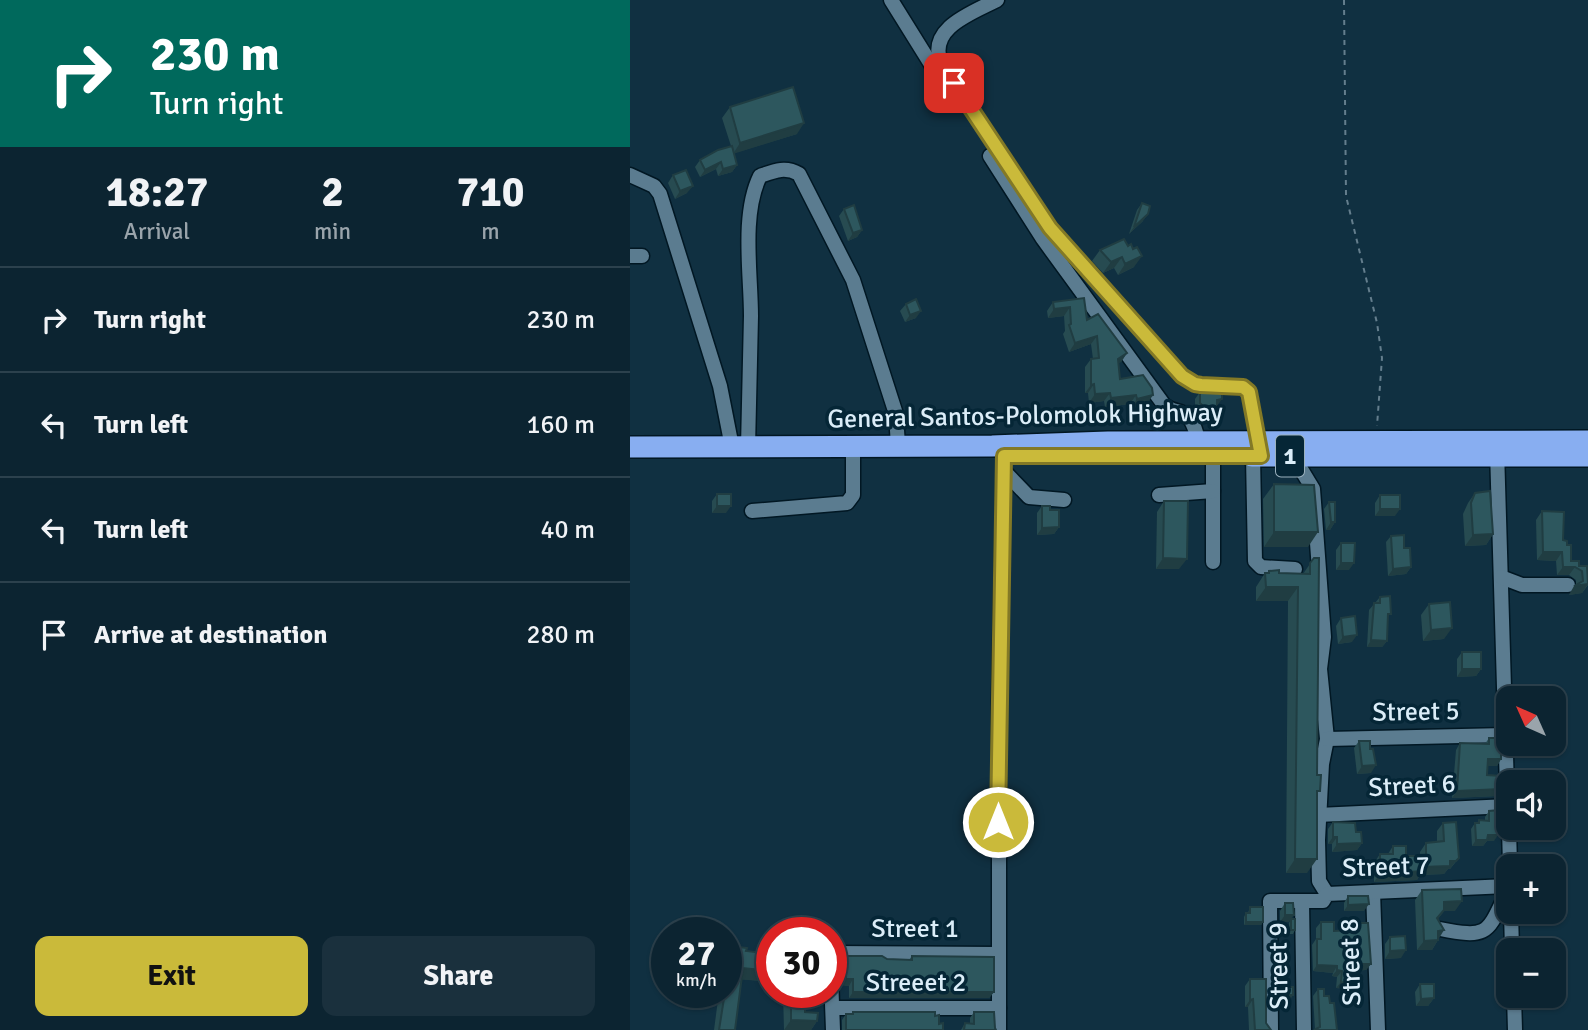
<!DOCTYPE html>
<html lang="en">
<head>
<meta charset="utf-8">
<style>
	:root { --surface:#0c2431; --page:#1a303d; --text:#f1f3f6; --muted:#9aa4ab; --line:#2c414d; --accent:#caba3a }
	body { margin:0; font-family:Signika,sans-serif; background:var(--page); color:var(--text); height:100vh; display:flex; flex-direction:column; font-size:26px; white-space:nowrap }
	* { box-sizing:border-box; margin:0 }
	p { font-size:23px; color:var(--muted) }
	.icon { flex:none; width:38px; height:38px; fill:none; stroke:currentColor; stroke-width:2; stroke-linecap:round; stroke-linejoin:round }
	.map { position:relative; flex:1; overflow:hidden }
	.drawer { display:flex; flex-direction:column; background:var(--surface); width:630px }
	.drawer>* { flex:none }
	.banner { background:#00695c; color:#fff; overflow:hidden }
	.needle { width:46px; rotate:315deg }
	.controls { position:absolute; left:866px; top:686px; display:grid; gap:14px }
	.controls a { display:grid; place-items:center; width:70px; height:70px; border-radius:14px; background:var(--surface); box-shadow:0 2px 5px #0004,0 0 0 2px var(--line); font-size:35px }
	.speed { position:absolute; left:21px; top:917px; display:flex; gap:14px; font-size:35px; font-weight:700; text-align:center }
	.speed>* { display:grid; place-content:center; width:91px; height:91px; border-radius:50%; background:var(--surface); box-shadow:0 2px 5px #0004,0 0 0 2px var(--line); line-height:1 }
	.speed small { font-size:18px; font-weight:400 }
	.speed .limit { border:10px solid #d22; background:#fff; color:#111 }
	.pin { position:absolute; display:grid; place-items:center; width:60px; height:60px; color:#fff; margin:-30px; border-radius:14px; box-shadow:0 4px 10px #0006 }
	.me { position:absolute; width:77px; margin:-38px; rotate:0deg; stroke-linejoin:round; filter:drop-shadow(0 0 5px #0008) }
	.turn { display:flex; align-items:center; gap:24px; height:147px; padding:0 35px; font-size:32px }
	.turn .icon { width:91px; height:91px; stroke-width:2.5 }
	.turn b { display:block; font-size:49px; line-height:60px }
	.eta { display:flex; justify-content:space-evenly; align-items:center; height:119px; text-align:center }
	.eta b { font-size:42px; font-weight:700; line-height:49px }
	.button { display:flex; gap:14px; margin-top:auto; padding:14px 35px }
	.button a { flex:1; height:80px; border-radius:14px; background:var(--accent); color:#111; font-size:28px; font-weight:700; line-height:80px; text-align:center }
	.button a+a { background:var(--page); color:var(--text) }
	ul { padding:0; list-style:none }
	li { display:flex; align-items:center; gap:21px; height:105px; padding:0 35px; border-top:2px solid var(--line) }
	li div { flex:1 }
	li b { display:block; font-size:26px }
	li em { font-style:normal }
	main { display:flex; flex:1; min-height:0 }
	.map>svg:first-child { display:block }
	.lines { fill:none; stroke-linecap:round; stroke-linejoin:round }
	.minor-casing { stroke:#011723; stroke-width:17 }
	.highway-casing { stroke:#011723; stroke-width:24 }
	.path { stroke:#647e8d; stroke-width:2; stroke-dasharray:5 5; stroke-linecap:butt }
	.minor { stroke:#5b7c90; stroke-width:14 }
	.highway { stroke:#88aef1; stroke-width:21 }
	.wall { fill:#274b51 }
	.shaded-wall { fill:#203d42 }
	.building { fill:#2d575e; stroke:#203d42; stroke-width:2 }
	.route-casing { stroke:#837926; stroke-width:18 }
	.route { stroke:#caba3a; stroke-width:12 }
	.labels { text-anchor:middle; dominant-baseline:central; stroke-width:7; stroke-linejoin:round; paint-order:stroke }
	.shield { fill:#052636; stroke:#9bb1be; stroke-width:2 }
	.shield-label { font-size:24px; font-weight:bold; fill:#dbedf8 }
	.street-label { font-size:26px; fill:#dbedf8; stroke:#052636 }
</style>
</head>
<body>
<main>
<section class="drawer">
<div class="banner">
<div class="turn"><svg class="icon" aria-label="right" viewBox="0 0 24 24"><path d="M7 20v-9h11M14 6l5 5-5 5"/></svg><div><b>230 m</b>Turn right</div></div>
</div>
<div class="eta">
<div><b>18:27</b><p>Arrival</p></div>
<div><b>2</b><p>min</p></div>
<div><b>710</b><p>m</p></div>
</div>
<ul>
<li><svg class="icon" aria-label="right" viewBox="0 0 24 24"><path d="M7 20v-9h11M14 6l5 5-5 5"/></svg><div><b>Turn right</b></div><em>230 m</em></li>
<li><svg class="icon" aria-label="left" viewBox="0 0 24 24"><path d="M17 20v-9H6M10 6l-5 5 5 5"/></svg><div><b>Turn left</b></div><em>160 m</em></li>
<li><svg class="icon" aria-label="left" viewBox="0 0 24 24"><path d="M17 20v-9H6M10 6l-5 5 5 5"/></svg><div><b>Turn left</b></div><em>40 m</em></li>
<li><svg class="icon" aria-label="arrive" viewBox="0 0 24 24"><path d="M6 21V4h12l-3 4 3 4H6"/></svg><div><b>Arrive at destination</b></div><em>280 m</em></li>
</ul>
<div class="button"><a>Exit</a><a>Share</a></div>
</section>
<div class="map">
<svg width="958" height="1030" viewBox="0 0 958 1030">
	<rect width="100%" height="100%" fill="#103041"/>
	<g class="lines">
		<defs>
			<g id="minor">
				<path d="M261,0L322,98"/>
				<path d="M367,0C342,13 297,28 311,63L420,228L552,376L564,384L571,385L613,387L619,392L630,448"/>
				<path d="M360,156L413,239L534,405C542,412 549,410 556,415C564,420 566,434 569,442"/>
				<path d="M0,175L24,186L30,194L90,386L102,447"/>
				<path d="M0,256H12"/>
				<path d="M118,447C119,403 120,360 121,316C121,274 111,215 130,176C144,171 155,166 169,174L223,280L266,414L268,446"/>
				<path d="M867,450L878,823"/>
				<path d="M583,456V562"/>
				<path d="M623,456L625,561L631,567L665,569"/>
				<path d="M663,456L683,489L694,637L690,669L697,739L692,764L688,840L689,881L697,894"/>
				<path d="M374,471L399,497L434,500"/>
				<path d="M529,495L583,491"/>
				<path d="M122,511L217,503L223,495V457"/>
				<path d="M871,577L892,585H938"/>
				<path d="M697,739L876,735"/>
				<path d="M688,815L878,806"/>
				<path d="M879,828L880,866"/>
				<path d="M743,892L748,1030"/>
				<path d="M672,902L674,1030"/>
				<path d="M881,912L882,950"/>
				<path d="M810,929C860,939 857,933 878,890"/>
				<path d="M201,953L368,954"/>
				<path d="M201,977L203,1030"/>
				<path d="M884,996L885,1030"/>
				<path d="M203,1008H369"/>
				<path d="M369,1030V703L374,456"/>
				<path d="M641,1030L640,901H693L697,894L878,886"/>
			</g>
			<g id="highway">
				<path d="M0,447L362,446L478,442L958,441"/>
				<path d="M622,456H958"/>
			</g>
		</defs>
		<!-- minor casing -->
		<use href="#minor" class="minor-casing"/>
		<!-- highway casing -->
		<use href="#highway" class="highway-casing"/>
		<!-- path -->
		<path class="path" d="M714,0L716,196L747,323L752,358L747,426"/>
		<!-- minor -->
		<use href="#minor" class="minor"/>
		<!-- highway -->
		<use href="#highway" class="highway"/>
	</g>
	<!-- wall -->
	<g class="wall">
		<path d="M100,107L167,134L104,153L107,165L102,172L88,176L86,169L70,177L65,167L70,160L101,146L92,118Z"/>
		<path d="M43,175L57,193L45,199L38,183Z"/>
		<path d="M512,203L513,221L499,234L507,210Z"/>
		<path d="M214,209L232,230L227,237L218,241L209,216Z"/>
		<path d="M494,239L504,267L488,275L484,268L473,273L462,261L470,250Z"/>
		<path d="M454,298L457,320L497,353L491,362L488,363L490,379L517,404L501,408L500,404L475,407L474,401L459,403L458,393H455V367L461,359H463L461,344L439,352L433,334L435,331L434,316L418,318L417,311L423,302Z"/>
		<path d="M276,304L286,318L275,322L270,311Z"/>
		<path d="M570,392L587,407L582,413H568L565,410V399Z"/>
		<path d="M644,484L678,547H634L633,499Z"/>
		<path d="M845,493L863,534L856,545L835,546L833,514L838,503Z"/>
		<path d="M87,494L96,513H82V501Z"/>
		<path d="M750,495L765,516H745V503Z"/>
		<path d="M534,501L549,569H526L527,512Z"/>
		<path d="M699,502L705,522L700,530H696L694,509Z"/>
		<path d="M412,506L420,510L429,527L424,534L407,535V513Z"/>
		<path d="M912,511L937,545L941,561L949,566L958,585L952,593L939,595L946,585V580L939,575H927L926,561L907,560L906,520Z"/>
		<path d="M761,536L774,548L781,567L776,574L758,576L756,542Z"/>
		<path d="M711,543L719,570H706V550Z"/>
		<path d="M684,558L687,795L677,873H656L658,601H626V587L635,573H637L639,571L649,573L673,574Z"/>
		<path d="M750,597L758,619L757,641L752,647H737L739,610Z"/>
		<path d="M799,604L814,639L793,641L791,615Z"/>
		<path d="M711,618L722,642L708,644L706,626Z"/>
		<path d="M832,652L851,669L846,676L827,677V659Z"/>
		<path d="M859,738L871,759L867,766H857V775L868,796L822,798L826,750L830,743L855,744Z"/>
		<path d="M729,741L740,749L741,773L727,774L724,748Z"/>
		<path d="M859,811L864,841H857L853,846H842L841,829L845,823H847L849,820H855V817Z"/>
		<path d="M703,822L726,832L732,843L727,850L702,852V844H698V829Z"/>
		<path d="M813,823L829,858L820,869H818L814,874L790,875L787,880L744,882V863L750,854H758L763,846L776,856H790V852L796,843L807,841V831Z"/>
		<path d="M792,890L825,911H814L808,919V940L802,950H787L785,900Z"/>
		<path d="M718,896L734,911H714V903Z"/>
		<path d="M655,903L659,922H650V911Z"/>
		<path d="M620,907L633,922L631,925H614V917L616,913H618Z"/>
		<path d="M661,919L665,930L663,934H659V923Z"/>
		<path d="M691,922L704,931L717,930L722,923L741,964L736,970L723,971L718,989L706,988L707,977L702,976L703,973L683,971L682,945L686,939V928Z"/>
		<path d="M760,937L771,958L755,959V944Z"/>
		<path d="M101,946L116,951L142,954V982L111,979L105,1030H84L89,992H96V953Z"/>
		<path d="M201,956L279,960L282,956L364,992L359,998H219V986L211,985V976L206,969H201Z"/>
		<path d="M620,979L636,1023L641,1030H619L618,1007H615V986Z"/>
		<path d="M655,981L663,995L658,1002L650,1003V989Z"/>
		<path d="M790,984L804,998L798,1006H786L785,992Z"/>
		<path d="M688,989L700,1003L707,1030H685L683,996Z"/>
		<path d="M153,992H175V1012L187,1021L181,1030H154Z"/>
		<path d="M223,1012L305,1016L313,1030H212V1020L216,1014H221Z"/>
		<path d="M344,1012L365,1028L366,1030H331L335,1023L340,1024V1018Z"/>
	</g>
	<!-- shaded-wall -->
	<g class="shaded-wall">
		<path d="M174,123L167,134L103,154L110,143Z"/>
		<path d="M91,162L86,169L70,177L75,170Z"/>
		<path d="M107,165L102,172L88,176L93,169Z"/>
		<path d="M63,186L57,193L45,199L50,191Z"/>
		<path d="M518,214L513,221L499,234L504,227Z"/>
		<path d="M232,230L227,237L218,241L223,233Z"/>
		<path d="M512,256L504,267L488,275L495,264Z"/>
		<path d="M492,257L484,268L473,273L481,262Z"/>
		<path d="M440,307L434,316L418,318L424,309Z"/>
		<path d="M291,311L286,318L275,322L280,315Z"/>
		<path d="M467,336L461,344L439,352L445,343Z"/>
		<path d="M497,353L491,362L482,367L488,359Z"/>
		<path d="M464,384L458,393H455L461,385Z"/>
		<path d="M480,393L474,401L459,403L465,394Z"/>
		<path d="M506,395L500,404L475,407L481,398Z"/>
		<path d="M523,395L517,404L501,408L507,399Z"/>
		<path d="M592,399L582,413H568L573,406L587,400Z"/>
		<path d="M87,506H101L96,513H82Z"/>
		<path d="M750,509H770L765,516H745Z"/>
		<path d="M701,522H705L700,530H696Z"/>
		<path d="M429,527L424,534L407,535L412,528Z"/>
		<path d="M644,532H688L678,547H634Z"/>
		<path d="M863,534L856,545L835,546L843,535Z"/>
		<path d="M913,552H932L926,561L907,560Z"/>
		<path d="M533,558L557,559L549,569H526Z"/>
		<path d="M711,563H724L719,570H706Z"/>
		<path d="M781,567L776,574L758,576L763,569Z"/>
		<path d="M933,567H945L939,575H927Z"/>
		<path d="M958,584L952,593L939,595L944,586Z"/>
		<path d="M636,587H668L658,601H626Z"/>
		<path d="M822,628L814,639L793,641L801,630Z"/>
		<path d="M727,635L722,642L708,644L713,637Z"/>
		<path d="M741,640L757,641L752,647H737Z"/>
		<path d="M832,669H851L846,676L827,677Z"/>
		<path d="M858,759H871L867,766H853Z"/>
		<path d="M746,765L741,773L727,774L732,766Z"/>
		<path d="M872,789L868,796L822,798L827,791Z"/>
		<path d="M858,835H868L864,841H857L853,846H842L846,840Z"/>
		<path d="M703,837H707L702,844H698Z"/>
		<path d="M732,843L727,850L702,852L707,844Z"/>
		<path d="M665,859H687L677,873H656Z"/>
		<path d="M820,861H826L820,869H818L814,874L790,875L787,880L744,882L750,874L793,867Z"/>
		<path d="M832,901L825,911H814L801,928L814,902Z"/>
		<path d="M739,904L734,911H714L718,905Z"/>
		<path d="M655,915H664L659,922H650Z"/>
		<path d="M616,922H633L631,925H614Z"/>
		<path d="M814,930L802,950H787L794,941L808,931Z"/>
		<path d="M776,950L771,958L755,959L760,951Z"/>
		<path d="M201,962H211L206,969H201Z"/>
		<path d="M724,964H741L736,970L719,971Z"/>
		<path d="M687,965L707,966L703,973L683,971Z"/>
		<path d="M113,968L142,971V982L105,979Z"/>
		<path d="M707,970L712,971L707,977L702,976Z"/>
		<path d="M216,979H223L219,986L211,985Z"/>
		<path d="M711,982L722,983L718,989L706,988Z"/>
		<path d="M223,992H364L359,998H219Z"/>
		<path d="M655,995H663L658,1002L650,1003Z"/>
		<path d="M804,998L798,1006H786L791,999Z"/>
		<path d="M623,999L618,1007H615L620,1000Z"/>
		<path d="M161,1020L187,1021L181,1030H154Z"/>
	</g>
	<!-- building -->
	<g class="building">
		<path d="M163,87L174,123L110,143L100,107Z"/>
		<path d="M102,146L107,165L93,169L91,162L75,170L70,160L88,150Z"/>
		<path d="M56,170L63,186L50,191L43,175Z"/>
		<path d="M512,203L520,206L518,214L504,227Z"/>
		<path d="M224,205L232,230L223,233L214,209Z"/>
		<path d="M494,239L498,246L501,244L503,249L507,247L512,256L495,264L492,257L481,262L470,250Z"/>
		<path d="M454,298L457,320L468,314L497,353L488,359L490,379L513,375L522,388L523,395L507,399L506,395L481,398L480,393L465,394L464,384L461,385V359L469,358L467,336L445,343L439,325L441,324L440,307L424,309L423,302Z"/>
		<path d="M286,299L291,311L280,315L276,304Z"/>
		<path d="M592,391V399L587,400V406H573L570,403V392Z"/>
		<path d="M644,484L684,485L688,532H644Z"/>
		<path d="M860,491L863,534L843,535L841,503L845,493Z"/>
		<rect x="87" y="494" width="14" height="12"/>
		<rect x="750" y="495" width="20" height="14"/>
		<path d="M534,501H558L557,559L533,558Z"/>
		<path d="M699,502H705V522H701Z"/>
		<path d="M412,506H420V510H429V527L412,528Z"/>
		<path d="M912,511L934,512L933,540L937,541V545H941V561H949V566H957L958,584L944,586L953,581L952,571L945,567H933L932,552H913Z"/>
		<path d="M774,535V548H780L781,567L763,569L761,536Z"/>
		<path d="M711,543H725L724,563H711Z"/>
		<path d="M684,558H689L687,775H691L690,791H687V859H665L668,587H636L635,573H639V571L649,570V573L680,574V563Z"/>
		<path d="M760,596L761,614H758L757,641L741,640L744,603H750V597Z"/>
		<path d="M820,602L822,628L801,630L799,604Z"/>
		<path d="M725,616L727,635L713,637L711,618Z"/>
		<rect x="832" y="652" width="19" height="17"/>
		<path d="M859,738H871V759H858L857,775L872,776V789L827,791L830,743L859,744Z"/>
		<path d="M729,741H740V749H743L746,765L732,766Z"/>
		<path d="M869,810L868,835H858L857,840H846L845,823H849V820L859,821V811Z"/>
		<path d="M703,822L725,823L726,832H731L732,843L707,844V837H703Z"/>
		<path d="M826,822L829,858L826,861H820V866L793,867V871L750,874V854H763V846H776V856H796V843L814,841L813,823Z"/>
		<path d="M831,889L832,901L814,902V910L807,918L814,930L808,931V940L794,941L792,890Z"/>
		<path d="M718,896H738L739,904L718,905Z"/>
		<path d="M655,903H663L664,915H655Z"/>
		<path d="M620,907H633V922H616V913H620Z"/>
		<rect x="661" y="919" width="4" height="11"/>
		<path d="M691,922H704V931L722,930V923H738L741,964H724L722,983L711,982L712,971L707,970V966L687,965V939H691Z"/>
		<path d="M775,936L776,950L760,951V937Z"/>
		<path d="M101,946L117,948L116,951L142,954V971L113,968L105,1030H89L95,992H96V981Z"/>
		<path d="M201,956H252L257,959L282,960V956L364,957V992H223V979H216L215,969L211,962H201Z"/>
		<path d="M620,979H636V1023L641,1030H625L623,999L620,1000Z"/>
		<path d="M655,981H659V987H663V995H655Z"/>
		<path d="M790,984H804V998L791,999Z"/>
		<path d="M688,989H694V996H699L700,1003H704L707,1030H684L690,1027Z"/>
		<path d="M161,992H175V1012L188,1013L187,1021L161,1020Z"/>
		<path d="M223,1012H305V1016L309,1015V1024L313,1023V1030H216V1014H223Z"/>
		<path d="M344,1012H364L365,1028L366,1030H334L335,1023L344,1024Z"/>
	</g>
	<g class="lines">
		<defs>
			<path id="route" d="M324,83L420,228L552,376L565,384L571,385L613,387L619,392L631,456H374L368,822"/>
		</defs>
		<!-- route casing -->
		<use href="#route" class="route-casing"/>
		<!-- route -->
		<use href="#route" class="route"/>
	</g>
	<g class="labels">
		<!-- shield labels -->
		<rect class="shield" x="646" y="435.5" width="28" height="41" rx="5"/>
		<g class="shield-label">
			<text x="660" y="456">1</text>
		</g>
		<!-- street labels -->
		<g class="street-label">
			<text transform="translate(395 416) rotate(-1)">General Santos-Polomolok Highway</text>
			<text transform="translate(786 712) rotate(-1)">Street 5</text>
			<text transform="translate(782 786) rotate(-3)">Street 6</text>
			<text transform="translate(756 867) rotate(-2)">Street 7</text>
			<text x="285" y="929">Street 1</text>
			<text transform="translate(721 962) rotate(-92)">Street 8</text>
			<text transform="translate(649 966) rotate(-91)">Street 9</text>
			<text x="286" y="983">Streeet 2</text>
		</g>
	</g>
</svg>
<div class="controls">
<a><svg class="needle" viewBox="-14 -14 28 28"><path d="M0-13l5 13h-10z" fill="#e53935"/><path d="M0 13l5-13h-10z" fill="#9aa4ab"/></svg></a>
<a><svg class="icon" aria-label="sound" viewBox="0 0 24 24"><path d="M4 9h4l5-4v14l-5-4H4zM17 9q2 3 0 6"/></svg></a>
<a>+</a>
<a>−</a>
</div>
<div class="speed"><div>27<small>km/h</small></div><div class="limit">30</div></div>
<div class="pin" style="left:324px;top:83px;background:#d93025"><svg class="icon" aria-label="arrive" viewBox="0 0 24 24"><path d="M6 21V4h12l-3 4 3 4H6"/></svg></div>
<svg class="me" style="left:368px;top:822px" viewBox="-20 -20 40 40"><circle r="17" fill="#caba3a" stroke="#fff" stroke-width="3"/><path d="M0-11L8 9 0 5-8 9z" fill="#fff"/></svg>
</div>
</main>
</body>
</html>
